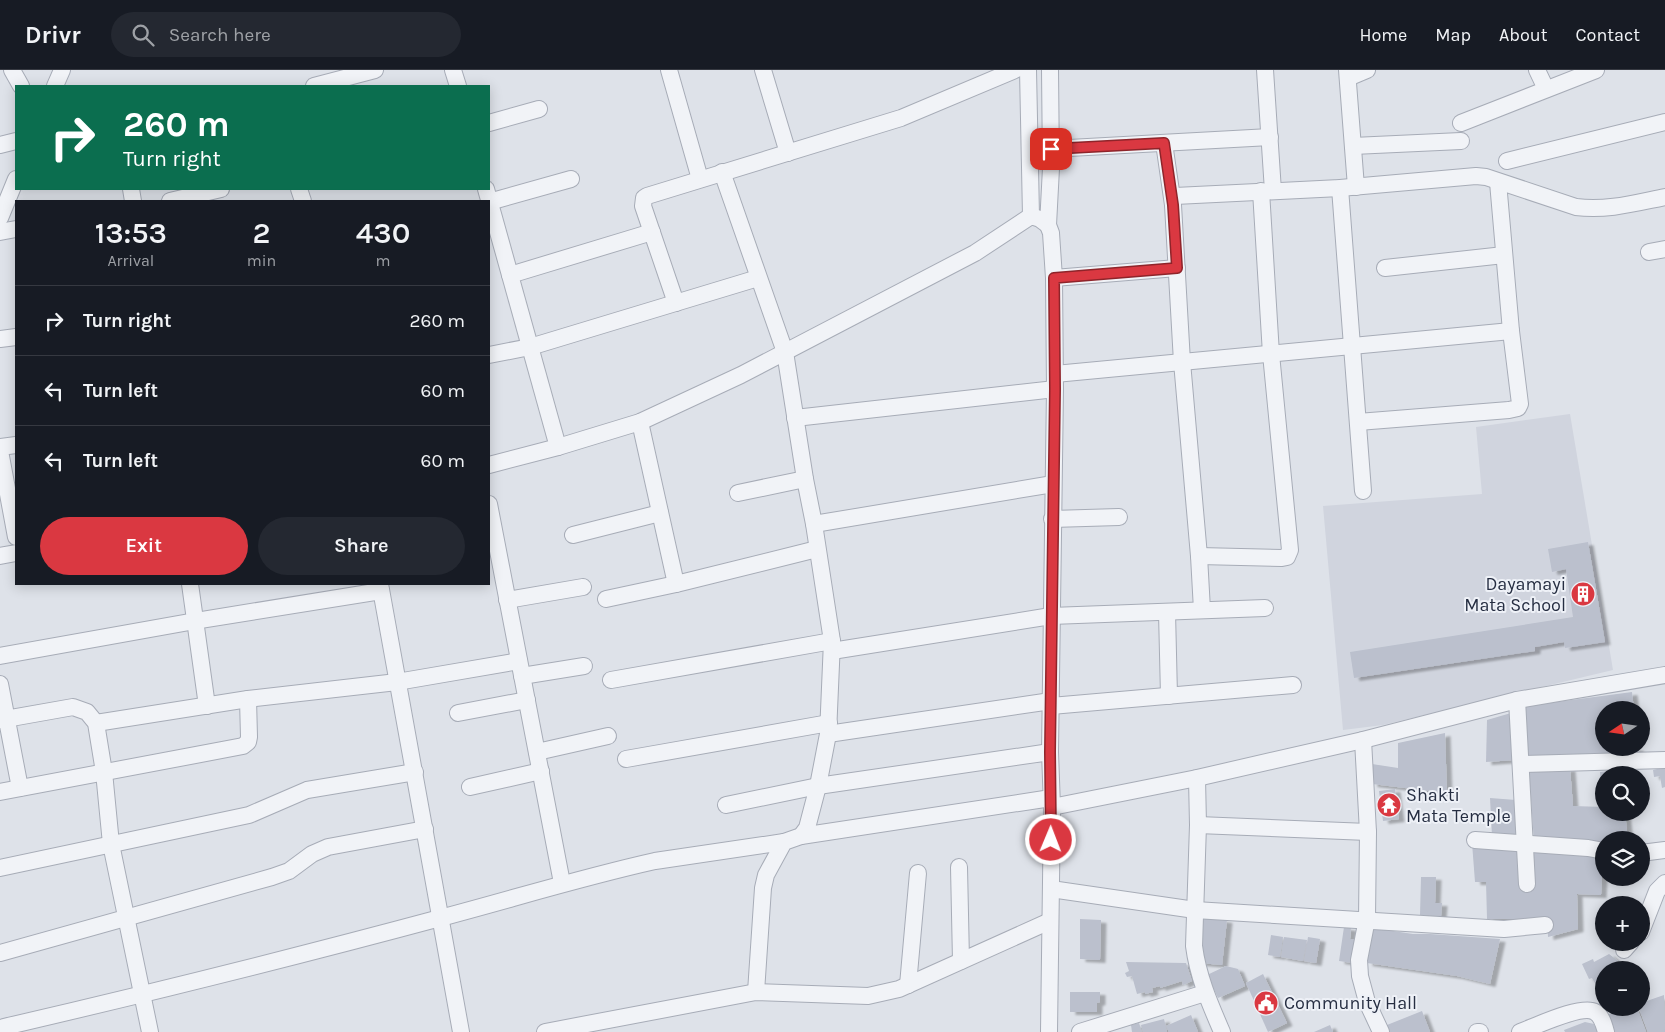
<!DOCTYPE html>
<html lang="en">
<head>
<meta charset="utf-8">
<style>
	:root { --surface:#171b24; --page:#242831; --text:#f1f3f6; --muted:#9ea1a6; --line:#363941; --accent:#da3841 }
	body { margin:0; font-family:Karla,sans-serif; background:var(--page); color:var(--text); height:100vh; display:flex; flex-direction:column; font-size:19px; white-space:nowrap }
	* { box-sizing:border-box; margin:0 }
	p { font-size:16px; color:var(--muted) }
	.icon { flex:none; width:28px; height:28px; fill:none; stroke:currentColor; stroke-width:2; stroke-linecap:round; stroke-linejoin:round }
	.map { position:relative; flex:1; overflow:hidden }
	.sheet { position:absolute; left:15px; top:130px; width:475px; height:385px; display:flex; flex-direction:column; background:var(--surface); border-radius:0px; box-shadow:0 2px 12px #0003 }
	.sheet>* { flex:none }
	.banner { position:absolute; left:15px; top:15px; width:475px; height:105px; border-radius:0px; box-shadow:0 2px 12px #0003; background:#0b6e4f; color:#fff; overflow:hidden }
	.needle { width:32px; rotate:257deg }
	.tools { position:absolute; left:1595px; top:631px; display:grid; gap:10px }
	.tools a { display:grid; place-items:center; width:55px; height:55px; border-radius:50%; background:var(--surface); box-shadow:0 2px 12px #0003; font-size:25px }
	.pin { position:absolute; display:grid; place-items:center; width:42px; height:42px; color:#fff; margin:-21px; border-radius:10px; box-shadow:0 2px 8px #0006 }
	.me { position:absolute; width:55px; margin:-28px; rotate:1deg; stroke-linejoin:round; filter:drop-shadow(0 0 4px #0008) }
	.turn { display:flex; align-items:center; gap:18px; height:105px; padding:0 25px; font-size:22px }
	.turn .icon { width:65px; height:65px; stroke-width:2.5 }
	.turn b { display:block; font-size:35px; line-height:42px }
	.eta { display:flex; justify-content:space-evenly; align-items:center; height:85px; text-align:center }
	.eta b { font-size:30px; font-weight:600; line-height:35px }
	.button { display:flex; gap:10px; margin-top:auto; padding:10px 25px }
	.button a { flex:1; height:58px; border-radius:30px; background:var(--accent); color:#fff; font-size:20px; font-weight:600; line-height:58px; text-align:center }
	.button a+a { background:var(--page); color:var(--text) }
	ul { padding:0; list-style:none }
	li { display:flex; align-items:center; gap:15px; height:70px; padding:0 25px; border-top:1px solid var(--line) }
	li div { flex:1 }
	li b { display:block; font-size:19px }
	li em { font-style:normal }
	header { display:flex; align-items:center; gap:30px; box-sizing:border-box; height:70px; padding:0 25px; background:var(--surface); border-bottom:1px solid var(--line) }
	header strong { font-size:24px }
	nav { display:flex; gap:28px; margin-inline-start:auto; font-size:18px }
	.search { width:350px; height:45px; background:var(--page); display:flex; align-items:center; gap:12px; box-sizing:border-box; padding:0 18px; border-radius:28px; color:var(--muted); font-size:19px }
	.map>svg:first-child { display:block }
	.built { fill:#d0d4de }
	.building { fill:#bbc0cd; filter:url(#shadow) }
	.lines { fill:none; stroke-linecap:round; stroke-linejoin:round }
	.minor-casing { stroke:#a7acb7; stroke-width:18 }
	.minor { stroke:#f1f3f7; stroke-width:16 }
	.route-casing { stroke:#8e242a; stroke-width:12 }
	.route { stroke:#da3841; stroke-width:9 }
	.labels { text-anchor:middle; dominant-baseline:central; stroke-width:4; stroke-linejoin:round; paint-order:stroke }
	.poi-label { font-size:18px; fill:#262e42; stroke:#eef1f7; text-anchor:start }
</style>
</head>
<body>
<header>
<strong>Drivr</strong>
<div class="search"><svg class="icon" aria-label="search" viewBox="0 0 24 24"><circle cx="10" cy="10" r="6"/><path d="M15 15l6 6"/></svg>Search here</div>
<nav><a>Home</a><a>Map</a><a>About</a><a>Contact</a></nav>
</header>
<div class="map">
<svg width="1665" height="962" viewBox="0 0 1665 962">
	<defs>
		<filter id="shadow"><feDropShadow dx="5.5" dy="3" stdDeviation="1" flood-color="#0004"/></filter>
	</defs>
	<rect width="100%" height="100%" fill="#dee2e9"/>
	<!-- built -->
	<path class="built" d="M1570,344L1613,600L1383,655L1343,660L1323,436L1482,424L1476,357Z"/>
	<!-- building -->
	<g class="building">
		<path d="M1588,472L1605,572L1565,578L1564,572L1535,577V581L1354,608L1350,582L1573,547L1566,499L1552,502L1548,479Z"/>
		<path d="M1632,622L1634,640H1604V678H1638L1639,688L1525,689L1521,641L1526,636Z"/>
		<path d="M1511,643L1514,690L1486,692L1487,650Z"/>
		<path d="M1445,663L1447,723L1372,714V694L1398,698V673Z"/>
		<path d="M1665,697V717L1662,718L1660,706L1654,707L1653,700Z"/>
		<path d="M1570,698L1573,736L1604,737V742H1625L1628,770H1604V774L1534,772L1529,701Z"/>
		<path d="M1620,700V705H1604V729H1602L1600,702Z"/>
		<path d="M1395,719L1399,749L1383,751L1379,721Z"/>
		<path d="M1490,728L1516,730L1517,766H1492Z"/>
		<path d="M1472,773L1520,777L1521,817H1535L1533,781L1603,785L1601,825L1577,824L1578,859L1548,867L1547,849H1487L1486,812H1475Z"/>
		<path d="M1421,807H1436L1435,833H1442L1441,846L1420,845Z"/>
		<path d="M1203,847L1227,850L1222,895L1200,893Z"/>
		<path d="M1080,849L1101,850L1100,890L1080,889Z"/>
		<path d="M1344,857L1351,858L1350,869L1357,870L1353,893L1339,891Z"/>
		<path d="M1373,858L1413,864H1430L1500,869L1490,914L1457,906L1367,893Z"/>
		<path d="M1271,865L1283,867L1280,887L1268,885Z"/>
		<path d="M1284,867L1307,870L1303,891L1281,887Z"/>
		<path d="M1308,867L1320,869L1316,893L1304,891Z"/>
		<path d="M1609,884L1618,891L1609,895L1612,900H1604V909L1595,913L1592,908L1589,909L1582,894L1593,889L1594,892Z"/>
		<path d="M1126,892L1186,893L1192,911L1183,915L1182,911L1160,918V916L1152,918L1153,922L1145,924V922L1137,924L1132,906L1127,907L1125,903L1129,901Z"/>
		<path d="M1226,896L1238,899L1245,916L1218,928L1207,905Z"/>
		<path d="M1263,904L1287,953L1268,962L1246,913Z"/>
		<path d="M1070,922H1100V932L1097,933V942H1070Z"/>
		<path d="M1664,925L1665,962H1648L1639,938H1641V933Z"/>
		<path d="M1630,938H1637L1646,962H1610L1605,945Z"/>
		<path d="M1422,941L1430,962H1390L1387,955Z"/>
		<path d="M1191,945L1198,962H1169L1166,956Z"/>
		<path d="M1164,949L1167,962H1143L1141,955Z"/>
		<path d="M1585,952L1594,954L1597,962H1565L1564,960Z"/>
		<path d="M1139,953L1142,962H1132L1131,955Z"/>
		<path d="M1330,955L1333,962H1314Z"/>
	</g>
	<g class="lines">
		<defs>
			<g id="minor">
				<path d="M12,0L21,16"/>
				<path d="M453,0L458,16"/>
				<path d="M669,0L700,109"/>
				<path d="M763,0L788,83"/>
				<path d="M1028,0L1031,146"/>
				<path d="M1265,0L1273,121"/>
				<path d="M1347,0L1356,117"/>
				<path d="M1537,0L1546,19"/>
				<path d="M1348,8L1367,0"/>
				<path d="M55,16L62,0"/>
				<path d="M314,16L375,0"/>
				<path d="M489,53L539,39"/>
				<path d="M1461,53L1596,0"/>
				<path d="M1164,73L1173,135"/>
				<path d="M0,75L16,71"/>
				<path d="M1353,76L1461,71"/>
				<path d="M1051,79L1270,67"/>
				<path d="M1507,91L1665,52"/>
				<path d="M722,102L785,282L805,409L814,454L832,571L828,664L818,716L807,758L801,766L784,772L766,805L763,818L756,922"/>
				<path d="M1340,118L1363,421"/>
				<path d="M131,119L133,131"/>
				<path d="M299,119L303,131"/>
				<path d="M486,119L558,377"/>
				<path d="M170,131L221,119"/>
				<path d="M489,132L571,109"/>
				<path d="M0,148L16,109"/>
				<path d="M0,162L16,159"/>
				<path d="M1649,182L1665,179"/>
				<path d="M1385,198L1504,185"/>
				<path d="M510,205L652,162"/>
				<path d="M1054,208L1177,198"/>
				<path d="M676,233L643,136L644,128L647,126L901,48L1015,0"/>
				<path d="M0,269L16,267"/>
				<path d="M489,285L530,277L758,208"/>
				<path d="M1055,304L1511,261"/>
				<path d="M795,348L1055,319"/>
				<path d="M640,352L676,514"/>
				<path d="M1358,352L1509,340L1518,338L1520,334L1511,261L1498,112"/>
				<path d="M0,377L16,375"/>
				<path d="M0,381L16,467"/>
				<path d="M489,395L558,377L640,352L741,305L975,183L1031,146L1040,149L1048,155"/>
				<path d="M738,423L805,409"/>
				<path d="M489,434L562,813"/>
				<path d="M1052,449L1119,447"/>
				<path d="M814,454L1053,414"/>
				<path d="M573,465L660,443"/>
				<path d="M0,486L16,483"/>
				<path d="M1199,486L1282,488L1287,487L1290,480L1271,284L1261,121"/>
				<path d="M190,514L207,636"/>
				<path d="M380,514L461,962"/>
				<path d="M606,529L676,514L817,479"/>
				<path d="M507,530L583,517"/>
				<path d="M1202,540L1199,486L1182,292L1173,135V129L1175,126L1340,118L1476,106L1486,107L1576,137C1607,141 1635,133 1665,127"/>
				<path d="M1167,542L1169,626"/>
				<path d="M832,581L1051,546L1265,538"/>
				<path d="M0,586L195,551L381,521"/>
				<path d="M522,606L584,596"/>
				<path d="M611,610L832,571"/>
				<path d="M0,614L20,718"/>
				<path d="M1517,630L1527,814"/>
				<path d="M1051,636L1293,615"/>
				<path d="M458,643L527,630"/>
				<path d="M0,650L73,637L87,642L96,653L104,702L111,774L150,962"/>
				<path d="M96,653L248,629L397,612L519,591"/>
				<path d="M828,664L1051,631"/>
				<path d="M1363,670L1368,762L1367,849L1359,890L1360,906L1367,932L1381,962"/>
				<path d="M537,682L608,666"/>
				<path d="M626,689L829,653"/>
				<path d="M1521,694L1665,690"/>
				<path d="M1197,708L1198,755L1194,876C1198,907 1210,934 1222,962"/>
				<path d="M470,717L541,701"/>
				<path d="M0,722L243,676L248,672L249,667L248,629"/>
				<path d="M726,735L818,716L1050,682"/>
				<path d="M1052,737L1197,708L1363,670L1517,630L1665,605"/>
				<path d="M1198,755L1368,762"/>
				<path d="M801,766L1051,728"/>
				<path d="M1475,770L1588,778L1604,781"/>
				<path d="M1641,783L1665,780"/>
				<path d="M959,797L961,891"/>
				<path d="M0,798L249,745L307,720L415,702"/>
				<path d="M1051,819L1195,840L1504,859L1545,855"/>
				<path d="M1641,862L1657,821L1665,813"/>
				<path d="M1624,880L1631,872"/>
				<path d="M0,883L272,807L289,801L312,784L328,777L425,759"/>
				<path d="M908,915L918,803"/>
				<path d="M4,957C150,923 295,887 440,848C512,829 583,807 655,791L784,772"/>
				<path d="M545,962L756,922L868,926L899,919L1050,851"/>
				<path d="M1049,962L1052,737L1050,682L1055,319L1054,208L1051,163L1048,155L1051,98L1050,0"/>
				<path d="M1080,962L1205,923"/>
				<path d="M1477,962H1480"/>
				<path d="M1520,962C1534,957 1582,934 1595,942C1602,946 1604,955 1606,962"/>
			</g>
		</defs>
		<!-- minor casing -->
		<use href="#minor" class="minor-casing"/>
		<!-- minor -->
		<use href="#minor" class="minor"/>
	</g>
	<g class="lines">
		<defs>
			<path id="route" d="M1051,79L1164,73L1173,135L1177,198L1054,208L1055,319L1050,682L1051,770"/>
		</defs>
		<!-- route casing -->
		<use href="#route" class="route-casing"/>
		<!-- route -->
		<use href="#route" class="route"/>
	</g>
	<!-- icons -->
	<defs>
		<symbol id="building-disc" viewBox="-11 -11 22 22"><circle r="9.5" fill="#da3841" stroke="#eef1f7"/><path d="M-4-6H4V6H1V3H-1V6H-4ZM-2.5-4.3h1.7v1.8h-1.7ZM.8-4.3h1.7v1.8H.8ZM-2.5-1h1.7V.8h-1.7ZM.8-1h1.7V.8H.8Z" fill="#fff"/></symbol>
		<symbol id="temple-disc" viewBox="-11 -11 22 22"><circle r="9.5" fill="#da3841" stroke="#eef1f7"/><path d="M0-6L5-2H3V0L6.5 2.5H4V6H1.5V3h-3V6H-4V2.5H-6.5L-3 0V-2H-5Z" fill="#fff"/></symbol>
		<symbol id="civic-disc" viewBox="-11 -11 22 22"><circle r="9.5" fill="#da3841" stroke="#eef1f7"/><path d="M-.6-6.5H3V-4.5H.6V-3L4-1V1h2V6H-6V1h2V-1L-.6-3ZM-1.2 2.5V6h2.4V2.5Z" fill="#fff"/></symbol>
	</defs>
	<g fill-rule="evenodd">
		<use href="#building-disc" x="1569" y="510" width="28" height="28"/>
		<use href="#temple-disc" x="1375" y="721" width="28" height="28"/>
		<use href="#civic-disc" x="1252" y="919" width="28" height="28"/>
	</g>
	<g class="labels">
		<!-- poi labels -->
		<g class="poi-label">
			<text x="1566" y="514" text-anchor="end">Dayamayi<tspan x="1566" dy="21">Mata School</tspan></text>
			<text x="1406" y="725">Shakti<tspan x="1406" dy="21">Mata Temple</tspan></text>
			<text x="1284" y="933">Community Hall</text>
		</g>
	</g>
</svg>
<div class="tools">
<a><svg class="needle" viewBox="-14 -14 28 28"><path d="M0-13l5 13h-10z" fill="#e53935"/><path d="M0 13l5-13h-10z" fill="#9ea1a6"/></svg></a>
<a><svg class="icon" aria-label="search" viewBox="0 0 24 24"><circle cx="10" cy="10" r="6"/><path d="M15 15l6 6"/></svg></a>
<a><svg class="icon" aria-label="layers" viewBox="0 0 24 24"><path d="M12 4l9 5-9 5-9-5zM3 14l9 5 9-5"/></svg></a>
<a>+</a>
<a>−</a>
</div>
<div class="pin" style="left:1051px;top:79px;background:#d93025"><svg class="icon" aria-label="arrive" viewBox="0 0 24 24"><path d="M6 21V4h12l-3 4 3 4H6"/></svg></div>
<svg class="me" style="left:1051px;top:770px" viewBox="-20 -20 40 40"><circle r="17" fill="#da3841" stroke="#fff" stroke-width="3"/><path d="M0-11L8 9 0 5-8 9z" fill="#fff"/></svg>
<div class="banner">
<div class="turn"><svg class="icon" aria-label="right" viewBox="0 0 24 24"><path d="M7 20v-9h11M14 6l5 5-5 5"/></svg><div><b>260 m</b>Turn right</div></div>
</div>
<section class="sheet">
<div class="eta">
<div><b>13:53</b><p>Arrival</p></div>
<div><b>2</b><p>min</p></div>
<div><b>430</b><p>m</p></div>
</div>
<ul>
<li><svg class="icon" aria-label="right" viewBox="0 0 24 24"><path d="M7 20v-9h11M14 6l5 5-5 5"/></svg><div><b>Turn right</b></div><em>260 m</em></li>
<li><svg class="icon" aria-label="left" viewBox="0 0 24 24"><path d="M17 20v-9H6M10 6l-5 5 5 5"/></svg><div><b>Turn left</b></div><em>60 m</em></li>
<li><svg class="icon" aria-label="left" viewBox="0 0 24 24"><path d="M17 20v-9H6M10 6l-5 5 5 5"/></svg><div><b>Turn left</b></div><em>60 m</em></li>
</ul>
<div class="button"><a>Exit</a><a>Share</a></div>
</section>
</div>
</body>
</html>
